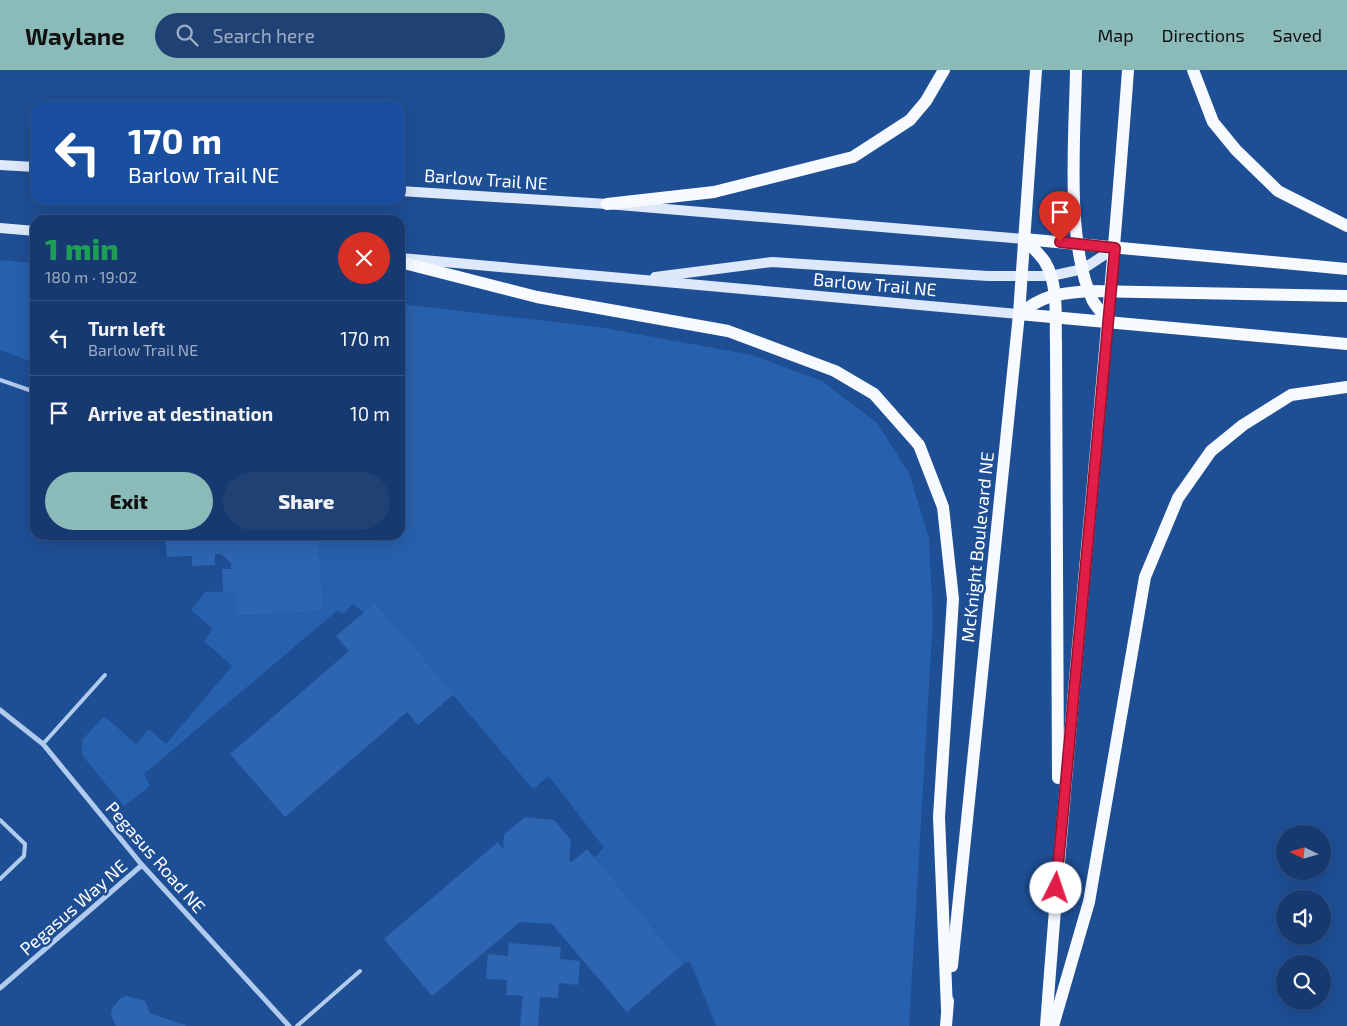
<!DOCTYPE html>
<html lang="en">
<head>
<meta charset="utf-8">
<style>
	:root { --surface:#163a6f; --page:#1f4174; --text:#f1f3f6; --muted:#9eadc3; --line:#355482; --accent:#8bbbb9 }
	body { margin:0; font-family:"Exo 2",sans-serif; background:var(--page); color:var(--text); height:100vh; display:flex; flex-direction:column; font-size:19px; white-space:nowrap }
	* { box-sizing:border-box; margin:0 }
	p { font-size:16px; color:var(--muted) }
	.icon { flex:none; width:28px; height:28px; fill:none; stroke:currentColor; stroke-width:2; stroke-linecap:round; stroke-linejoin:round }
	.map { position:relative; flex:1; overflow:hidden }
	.sheet { position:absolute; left:30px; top:145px; width:375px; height:325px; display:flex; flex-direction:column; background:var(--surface); border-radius:15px; box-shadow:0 5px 20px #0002,0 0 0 1px var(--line) }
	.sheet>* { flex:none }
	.banner { position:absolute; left:30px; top:30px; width:375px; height:105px; border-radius:15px; box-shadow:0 5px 20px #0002,0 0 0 1px var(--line); background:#1a4fa0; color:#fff; overflow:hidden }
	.needle { width:32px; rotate:275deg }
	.buttons { position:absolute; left:1276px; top:755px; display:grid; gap:10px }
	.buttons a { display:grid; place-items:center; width:55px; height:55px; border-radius:50%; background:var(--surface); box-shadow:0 5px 20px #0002,0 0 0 1px var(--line); font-size:25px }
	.pin { position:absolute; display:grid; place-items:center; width:42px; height:42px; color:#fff; margin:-51px -21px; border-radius:50% 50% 50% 0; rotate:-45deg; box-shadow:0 0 5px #0007 }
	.pin .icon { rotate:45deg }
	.me { position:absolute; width:55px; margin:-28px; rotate:4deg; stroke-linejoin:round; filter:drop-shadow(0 0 4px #0008) }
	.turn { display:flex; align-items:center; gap:18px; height:105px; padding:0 15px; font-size:22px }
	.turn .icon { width:65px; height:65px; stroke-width:2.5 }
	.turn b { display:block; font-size:35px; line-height:42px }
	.round { display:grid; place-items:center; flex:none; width:52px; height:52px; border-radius:26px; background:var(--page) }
	.headline { display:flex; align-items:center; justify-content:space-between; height:85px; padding:0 15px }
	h1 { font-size:30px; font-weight:800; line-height:38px; color:#1e9e55 }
	.button { display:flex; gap:10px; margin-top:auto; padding:10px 15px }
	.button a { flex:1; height:58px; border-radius:30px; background:var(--accent); color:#111; font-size:20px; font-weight:800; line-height:58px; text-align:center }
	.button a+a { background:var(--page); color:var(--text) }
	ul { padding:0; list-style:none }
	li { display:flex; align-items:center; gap:15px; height:75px; padding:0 15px; border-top:1px solid var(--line) }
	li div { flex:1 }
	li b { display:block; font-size:19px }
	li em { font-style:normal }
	header { display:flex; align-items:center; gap:30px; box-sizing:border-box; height:70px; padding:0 25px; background:var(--accent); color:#111 }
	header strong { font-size:24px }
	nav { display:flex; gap:28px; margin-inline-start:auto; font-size:18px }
	.search { width:350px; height:45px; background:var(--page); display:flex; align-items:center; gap:12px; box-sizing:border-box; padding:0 18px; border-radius:28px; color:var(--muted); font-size:19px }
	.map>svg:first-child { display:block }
	.green { fill:#2760ac }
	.building { fill:#2d65b1 }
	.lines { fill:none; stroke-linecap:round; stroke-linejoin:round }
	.lane { stroke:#b0cbee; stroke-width:4 }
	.street { stroke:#b0cbee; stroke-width:5 }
	.secondary { stroke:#dde9fa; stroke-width:10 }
	.primary { stroke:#f7faff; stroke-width:12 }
	.route-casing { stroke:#92132f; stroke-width:12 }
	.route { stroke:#e11d48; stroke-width:9 }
	.labels { text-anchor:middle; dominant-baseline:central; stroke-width:5; stroke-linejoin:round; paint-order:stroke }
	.street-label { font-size:18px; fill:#fff; stroke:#1e4e94 }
</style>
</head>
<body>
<header>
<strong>Waylane</strong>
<div class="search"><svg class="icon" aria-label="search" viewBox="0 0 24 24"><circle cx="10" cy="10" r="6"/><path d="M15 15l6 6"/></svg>Search here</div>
<nav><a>Map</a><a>Directions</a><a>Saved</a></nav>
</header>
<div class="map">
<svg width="1347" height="956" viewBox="0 0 1347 956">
	<rect width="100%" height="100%" fill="#1e4e94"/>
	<!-- green -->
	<g class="green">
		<path d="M0,190L35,193V293L0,280Z"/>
		<path d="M400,234L598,257L752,285L822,311L877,353L909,403L929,468L933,548L909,956H716L690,891L683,894L594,788L604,778L549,706L533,719L375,533L364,543L353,534L343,544L338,540L144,704L150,716L124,736L82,685V670L104,646L136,674L149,659L166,674L232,596L204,571L213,559L191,540L205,522L235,521L237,546L324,541L318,465H400Z"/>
	</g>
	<!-- building -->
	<g class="building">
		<path d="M165,465H318L324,541L236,546L235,521L223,522L222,499H231V493L221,484H215V495L192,496V486L167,487Z"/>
		<path d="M375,533L454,624L418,655L407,642L285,747L230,684L349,581L336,566Z"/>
		<path d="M525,747L554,750L571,770L569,790L572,792L587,779L683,894L627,942L552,854L520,852L432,926L384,869L498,772L503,779L504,764Z"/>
		<path d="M509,873L561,877L560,889L580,891L578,915L559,913L558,928L540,927L538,956H520L523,926L506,925L507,910L486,909L488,884L508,886Z"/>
		<path d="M126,926L145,931L150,943L187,956H116L111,945L112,938L121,928Z"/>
	</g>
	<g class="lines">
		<!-- lane -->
		<g class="lane">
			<path d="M0,310L35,322"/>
			<path d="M43,674L105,605"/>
			<path d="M0,750L25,774L24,786L0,809"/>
			<path d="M297,956L360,901"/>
		</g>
		<!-- street -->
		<g class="street">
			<path d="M0,640L43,674L142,795L289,956"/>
			<path d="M0,918L142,795"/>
		</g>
		<!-- secondary -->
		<g class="secondary">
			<path d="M0,95L35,97"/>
			<path d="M400,121L607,134L1024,169"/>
			<path d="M0,158L35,161"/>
			<path d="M401,188L1019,244"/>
			<path d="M655,207L772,192L988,206H1051L1083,199L1115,178"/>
		</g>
		<!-- primary -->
		<g class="primary">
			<path d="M1076,0C1075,64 1065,174 1093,231C1097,238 1104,245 1109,252"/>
			<path d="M1193,0L1213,52L1236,80L1278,121L1347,156"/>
			<path d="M607,134L714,122L853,87L910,50L926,31L944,0"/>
			<path d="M1024,169C1031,176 1040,184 1045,192C1059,215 1055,249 1056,274L1058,708"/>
			<path d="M1024,169L1347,199"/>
			<path d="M400,192L537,227L728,261L835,301L874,324L919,375L943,437L953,529L939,747L947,939"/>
			<path d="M1019,244C1045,224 1057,224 1089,221L1347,226"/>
			<path d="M1019,244L1347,274"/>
			<path d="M952,896L1019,244L1036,0"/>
			<path d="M946,956L948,931"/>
			<path d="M1046,956C1069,637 1105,319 1128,0"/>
			<path d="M1053,956L1089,832L1145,507L1178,428L1211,381L1243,355L1291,325L1347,317"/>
		</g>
	</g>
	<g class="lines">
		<defs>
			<path id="route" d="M1056,818L1115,178L1060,172"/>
		</defs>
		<!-- route casing -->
		<use href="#route" class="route-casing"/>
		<!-- route -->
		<use href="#route" class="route"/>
	</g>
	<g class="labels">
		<!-- street labels -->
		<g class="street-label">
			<text transform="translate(486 109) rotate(4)">Barlow Trail NE</text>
			<text transform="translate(875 214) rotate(5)">Barlow Trail NE</text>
			<text transform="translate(977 477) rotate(-84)">McKnight Boulevard NE</text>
			<text transform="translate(156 787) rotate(49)">Pegasus Road NE</text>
			<text transform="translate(73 837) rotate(-41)">Pegasus Way NE</text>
		</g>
	</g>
</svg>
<div class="buttons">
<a><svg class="needle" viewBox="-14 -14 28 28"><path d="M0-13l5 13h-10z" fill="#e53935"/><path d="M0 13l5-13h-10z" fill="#9eadc3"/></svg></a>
<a><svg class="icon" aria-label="sound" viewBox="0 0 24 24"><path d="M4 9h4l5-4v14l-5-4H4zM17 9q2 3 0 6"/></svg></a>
<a><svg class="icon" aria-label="search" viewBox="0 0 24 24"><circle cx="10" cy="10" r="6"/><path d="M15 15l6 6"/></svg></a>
</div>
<div class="pin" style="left:1060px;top:172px;background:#d93025"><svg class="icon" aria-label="arrive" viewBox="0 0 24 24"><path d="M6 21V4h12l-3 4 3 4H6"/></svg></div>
<svg class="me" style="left:1056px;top:818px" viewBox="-20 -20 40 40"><circle r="19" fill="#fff"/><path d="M0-13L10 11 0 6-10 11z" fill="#e11d48"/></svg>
<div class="banner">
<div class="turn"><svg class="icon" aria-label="left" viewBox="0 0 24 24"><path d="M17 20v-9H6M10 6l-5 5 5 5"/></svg><div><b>170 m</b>Barlow Trail NE</div></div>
</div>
<section class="sheet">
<div class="headline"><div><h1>1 min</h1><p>180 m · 19:02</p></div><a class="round" style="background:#d93025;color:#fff"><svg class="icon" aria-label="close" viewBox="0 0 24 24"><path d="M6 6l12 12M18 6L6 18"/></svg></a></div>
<ul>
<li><svg class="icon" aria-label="left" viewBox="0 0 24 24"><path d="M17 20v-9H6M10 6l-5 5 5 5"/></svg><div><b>Turn left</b><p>Barlow Trail NE</p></div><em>170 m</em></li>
<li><svg class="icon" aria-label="arrive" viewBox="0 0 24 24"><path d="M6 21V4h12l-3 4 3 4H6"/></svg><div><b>Arrive at destination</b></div><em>10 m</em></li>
</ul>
<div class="button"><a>Exit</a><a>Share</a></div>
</section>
</div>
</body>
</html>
